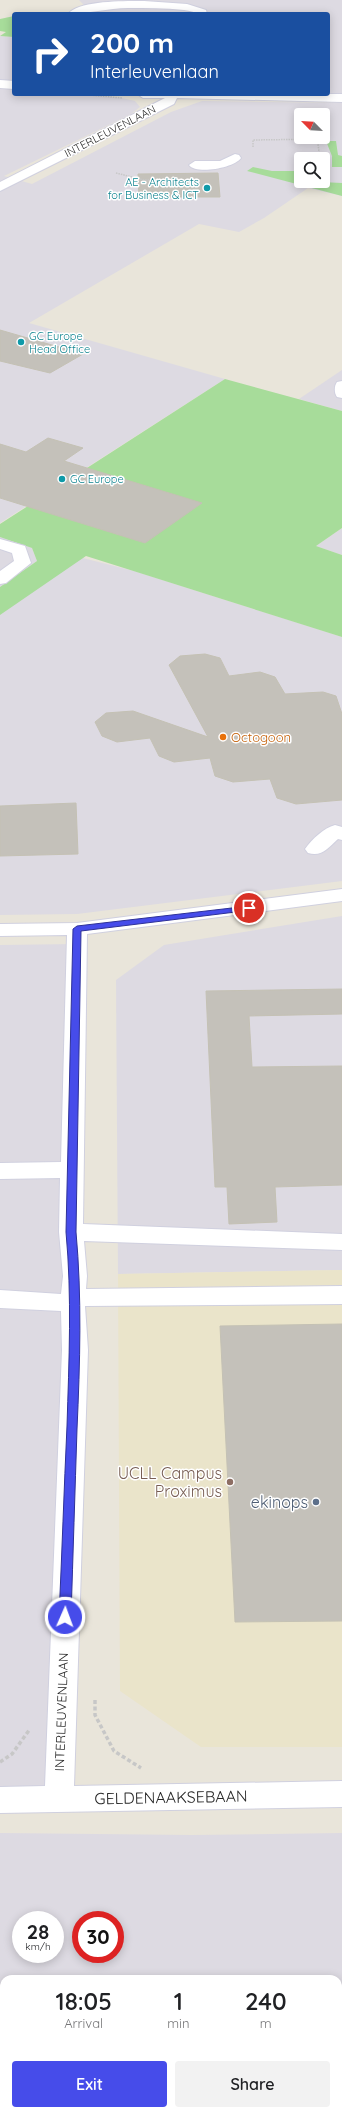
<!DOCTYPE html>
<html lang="en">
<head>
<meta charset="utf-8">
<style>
	:root { --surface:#fff; --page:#f2f2f2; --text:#202124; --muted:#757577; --accent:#464cea }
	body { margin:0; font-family:Quicksand,sans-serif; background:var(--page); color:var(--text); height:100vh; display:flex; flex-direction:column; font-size:15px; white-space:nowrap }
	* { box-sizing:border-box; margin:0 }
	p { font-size:13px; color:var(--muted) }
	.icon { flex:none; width:22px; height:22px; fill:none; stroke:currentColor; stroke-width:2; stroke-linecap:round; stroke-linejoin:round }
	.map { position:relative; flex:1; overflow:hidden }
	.side { position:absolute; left:0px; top:1975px; width:342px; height:140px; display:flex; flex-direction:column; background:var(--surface); border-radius:12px 12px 0 0; box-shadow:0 2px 10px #0003 }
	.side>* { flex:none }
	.top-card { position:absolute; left:12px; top:12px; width:318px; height:84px; border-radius:4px; box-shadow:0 2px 10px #0003; background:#1a4fa0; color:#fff; overflow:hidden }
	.needle { width:26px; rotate:294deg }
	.buttons { position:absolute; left:294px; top:108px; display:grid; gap:8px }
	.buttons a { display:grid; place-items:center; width:36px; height:36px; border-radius:4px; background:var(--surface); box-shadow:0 2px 10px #0003; font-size:20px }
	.speed { position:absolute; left:12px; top:1911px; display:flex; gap:8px; font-size:20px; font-weight:700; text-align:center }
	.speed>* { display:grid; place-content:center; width:52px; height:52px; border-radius:50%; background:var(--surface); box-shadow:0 2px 10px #0003; line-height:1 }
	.speed small { font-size:10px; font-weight:400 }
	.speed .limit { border:6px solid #d22; background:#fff; color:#111 }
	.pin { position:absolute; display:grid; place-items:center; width:34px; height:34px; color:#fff; margin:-17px; border:2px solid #fff; border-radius:50%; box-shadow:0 1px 4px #0007 }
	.me { position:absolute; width:44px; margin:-22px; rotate:2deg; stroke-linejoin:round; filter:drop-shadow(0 0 3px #0008) }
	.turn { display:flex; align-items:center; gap:14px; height:84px; padding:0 12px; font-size:18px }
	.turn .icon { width:52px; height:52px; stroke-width:2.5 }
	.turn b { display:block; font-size:28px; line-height:34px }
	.eta { display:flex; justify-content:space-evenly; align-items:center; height:68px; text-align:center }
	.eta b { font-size:24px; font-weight:600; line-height:28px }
	.primary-button { display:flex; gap:8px; margin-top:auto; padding:8px 12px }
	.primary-button a { flex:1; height:46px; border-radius:4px; background:var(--accent); color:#fff; font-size:16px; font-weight:600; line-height:46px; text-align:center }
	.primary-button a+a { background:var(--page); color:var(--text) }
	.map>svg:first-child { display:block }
	.industrial { fill:#dddae2; fill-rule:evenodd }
	.education { fill:#eae4ca }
	.green { fill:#a7dc9a }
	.building { fill:#c4c1ba; stroke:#c4c1b4 }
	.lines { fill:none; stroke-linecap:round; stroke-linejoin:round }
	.minor-casing { stroke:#d0d0df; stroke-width:2 }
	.path-far1 { stroke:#c7c7c7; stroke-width:1.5; stroke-dasharray:1.5 1; stroke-linecap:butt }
	.path { stroke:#c7c7c7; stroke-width:3.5; stroke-dasharray:4 2.5; stroke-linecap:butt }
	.minor { fill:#fff; fill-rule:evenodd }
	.route { fill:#464cea; stroke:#2e3198 }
	.culture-dot { fill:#0f9aa8; stroke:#fff; stroke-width:1.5 }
	.food-dot { fill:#e8710a; stroke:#fff; stroke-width:1.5 }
	.education-dot { fill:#8d6e63; stroke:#fff; stroke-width:1.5 }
	.service-dot { fill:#5c6f8a; stroke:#fff; stroke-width:1.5 }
	.labels { text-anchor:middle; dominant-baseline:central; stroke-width:3; stroke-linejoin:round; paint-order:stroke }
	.far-street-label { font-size:11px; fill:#272727; stroke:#fff }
	.far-culture-label { font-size:11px; fill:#0d838f; stroke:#fff; text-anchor:start }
	.food-label { font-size:13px; fill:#c56008; stroke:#fff; text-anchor:start }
	.street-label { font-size:13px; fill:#272727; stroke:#fff }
	.near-education-label { font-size:16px; fill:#785e54; stroke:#fff; text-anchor:end }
	.near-service-label { font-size:16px; fill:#4e5e75; stroke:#fff; text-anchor:end }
	.near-street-label { font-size:16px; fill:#272727; stroke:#fff }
</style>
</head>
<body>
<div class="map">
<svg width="342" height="2115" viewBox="0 0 342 2115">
	<rect width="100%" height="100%" fill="#e9e5da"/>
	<!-- industrial -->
	<g class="industrial">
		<path d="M79,0H342V94L328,93V14H66L85,6Z"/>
		<path d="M0,36L14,37V81L0,80Z"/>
		<path d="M0,88L14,89V94H78L122,98L135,101L140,107L131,114L4,176L32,184L171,112L202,101L342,103V196L308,188L264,218L239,232L199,224L29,323L225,379L0,523ZM301,115H323V137H301ZM301,159H323V181H301Z"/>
		<path d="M342,370V411L299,399Z"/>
		<path d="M342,528V555L316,546Z"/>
		<path d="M0,537L32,548L37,561L0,587Z"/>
		<path d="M67,554L134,571L342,637V881L77,914L0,915V599Z"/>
		<path d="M342,916V1270L118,1274L116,980L164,945Z"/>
		<path d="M77,944L59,1800H0V945Z"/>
		<path d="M0,1833L192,1835L342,1833V2115H0ZM21,1920H55V1954H21ZM81,1920H115V1954H81ZM4,1979H338V2111H4Z"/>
	</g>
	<!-- education -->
	<path class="education" d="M342,1270V1747H201L120,1691L118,1274Z"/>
	<!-- green -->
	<g class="green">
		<path d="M14,16V37L0,36L6,32L0,31V19Z"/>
		<path d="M326,141H336L338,155L342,156V167H332V156Z"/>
		<path d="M253,167L272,171H301V181L342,183V196L247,171Z"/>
		<path d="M225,379L342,411V528L316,546L342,555V637L86,556L0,615V587L37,561L32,548L0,537V524Z"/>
	</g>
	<!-- building -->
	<g class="building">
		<path d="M218,173L220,197H139L138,174Z"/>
		<path d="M0,330L83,354L50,373L0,361Z"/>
		<path d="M48,438L83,448L64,461L202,503L145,543L0,498V444L26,452Z"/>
		<path d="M205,654L220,658L229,676L260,672L275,677L285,694L323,692L336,696L342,714V800L296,804L277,798L270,779L233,782L215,776L210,758L174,762L159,756L150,738L117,742L102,736L95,722L106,713L133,711L208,737L169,665L180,656Z"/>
		<path d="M76,803L78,854L0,856V806Z"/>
		<path d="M342,989V1014L249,1016L252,1067L342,1066V1185L275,1187L277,1222L229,1224L227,1187H215L206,991Z"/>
		<path d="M342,1324V1621L235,1622L220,1326Z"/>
	</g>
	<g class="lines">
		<defs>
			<g id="minor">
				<path d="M144,1L187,4L206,10L207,14C199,14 192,11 184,10C165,8 147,8 128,8C108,8 88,14 68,14C79,0 127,1 144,1Z"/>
				<path d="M0,80L14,81V89L0,88Z"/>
				<path d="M137,94H342V102L177,98L174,104L0,191V182L165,98H143Z"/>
				<path d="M235,154L239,155L241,158C234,168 196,175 189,165L195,161H220Z"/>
				<path d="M342,381V398L337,397C334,393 334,386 337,382Z"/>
				<path d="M0,539L25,546L31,563L6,583L0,584V571L14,561L12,553L0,549Z"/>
				<path d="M335,825L342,827V840L338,839C328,848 322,857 308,853L305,849C312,839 324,828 335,825Z"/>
				<path d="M342,889V901L87,934L83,1224L342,1234V1250L84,1241L87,1276L86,1289L342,1286V1304L85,1306L88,1350L74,1786L342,1781V1807L0,1813V1787L45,1786L62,1350L61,1311L0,1308V1290L61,1294L63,1276L59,1232L60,1178L0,1179V1163L61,1162L67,935L0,936V924L77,923Z"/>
			</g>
		</defs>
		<!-- minor casing -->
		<use href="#minor" class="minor-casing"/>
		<!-- path-far1 -->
		<g class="path-far1">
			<path d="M78,94L122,98"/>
			<path d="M323,118L325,130H323"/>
			<path d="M317,137L320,159"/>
			<path d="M253,147V140L325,139"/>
			<path d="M116,173L144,180H174"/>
		</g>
		<!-- path -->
		<g class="path">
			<path d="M95,1700V1715L114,1751L141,1768"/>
			<path d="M0,1762L12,1754L30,1729"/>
		</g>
		<!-- minor -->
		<use href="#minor" class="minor"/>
	</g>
	<!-- route -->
	<path class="route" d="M249,906L252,907V910L81,931L76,1232C82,1297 80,1363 77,1429C75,1491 73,1554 71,1617L69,1620H61L59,1617C62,1553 64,1489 67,1426C69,1361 72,1296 66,1232L73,929L77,926Z"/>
	<!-- markers -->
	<g class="culture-dot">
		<circle cx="207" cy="188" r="4"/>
		<circle cx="21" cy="342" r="4"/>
		<circle cx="62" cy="479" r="4"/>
	</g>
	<circle class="food-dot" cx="223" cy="737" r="4"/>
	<circle class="education-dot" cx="230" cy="1482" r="4"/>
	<circle class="service-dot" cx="316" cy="1502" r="4"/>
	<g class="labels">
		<!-- far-street labels -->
		<g class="far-street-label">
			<text transform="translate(110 131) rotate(-27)">INTERLEUVENLAAN</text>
		</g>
		<!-- far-culture labels -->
		<g class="far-culture-label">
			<text x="199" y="182" text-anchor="end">AE - Architects<tspan x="199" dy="13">for Business &amp; ICT</tspan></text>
			<text x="29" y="336">GC Europe<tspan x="29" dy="13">Head Office</tspan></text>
			<text x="70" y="479">GC Europe</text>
		</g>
		<!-- food labels -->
		<g class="food-label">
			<text x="231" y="737">Octogoon</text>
		</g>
		<!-- street labels -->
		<g class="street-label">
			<text transform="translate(61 1712) rotate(-88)">INTERLEUVENLAAN</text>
		</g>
		<!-- near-education labels -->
		<g class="near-education-label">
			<text x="222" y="1473">UCLL Campus<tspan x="222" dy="18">Proximus</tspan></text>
		</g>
		<!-- near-service labels -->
		<g class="near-service-label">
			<text x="308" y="1502">ekinops</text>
		</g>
		<!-- near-street labels -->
		<g class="near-street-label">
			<text transform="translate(171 1797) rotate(-1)">GELDENAAKSEBAAN</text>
		</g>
	</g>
</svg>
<div class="buttons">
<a><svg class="needle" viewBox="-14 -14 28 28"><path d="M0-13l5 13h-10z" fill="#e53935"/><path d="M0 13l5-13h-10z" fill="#757577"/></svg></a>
<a><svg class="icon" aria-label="search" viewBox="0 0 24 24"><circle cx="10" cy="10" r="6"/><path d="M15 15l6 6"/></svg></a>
</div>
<div class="speed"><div>28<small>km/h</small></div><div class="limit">30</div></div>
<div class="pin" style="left:249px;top:908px;background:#d93025"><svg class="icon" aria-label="arrive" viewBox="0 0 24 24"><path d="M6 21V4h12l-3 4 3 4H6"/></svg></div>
<svg class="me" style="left:65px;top:1617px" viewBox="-20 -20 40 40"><circle r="17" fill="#464cea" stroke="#fff" stroke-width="3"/><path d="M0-11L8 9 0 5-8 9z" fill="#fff"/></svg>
<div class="top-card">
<div class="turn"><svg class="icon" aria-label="right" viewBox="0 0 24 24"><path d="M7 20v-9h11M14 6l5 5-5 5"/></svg><div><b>200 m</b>Interleuvenlaan</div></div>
</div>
<section class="side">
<div class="eta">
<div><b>18:05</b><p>Arrival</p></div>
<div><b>1</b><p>min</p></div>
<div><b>240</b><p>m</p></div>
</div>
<div class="primary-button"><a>Exit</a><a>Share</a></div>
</section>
</div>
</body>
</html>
